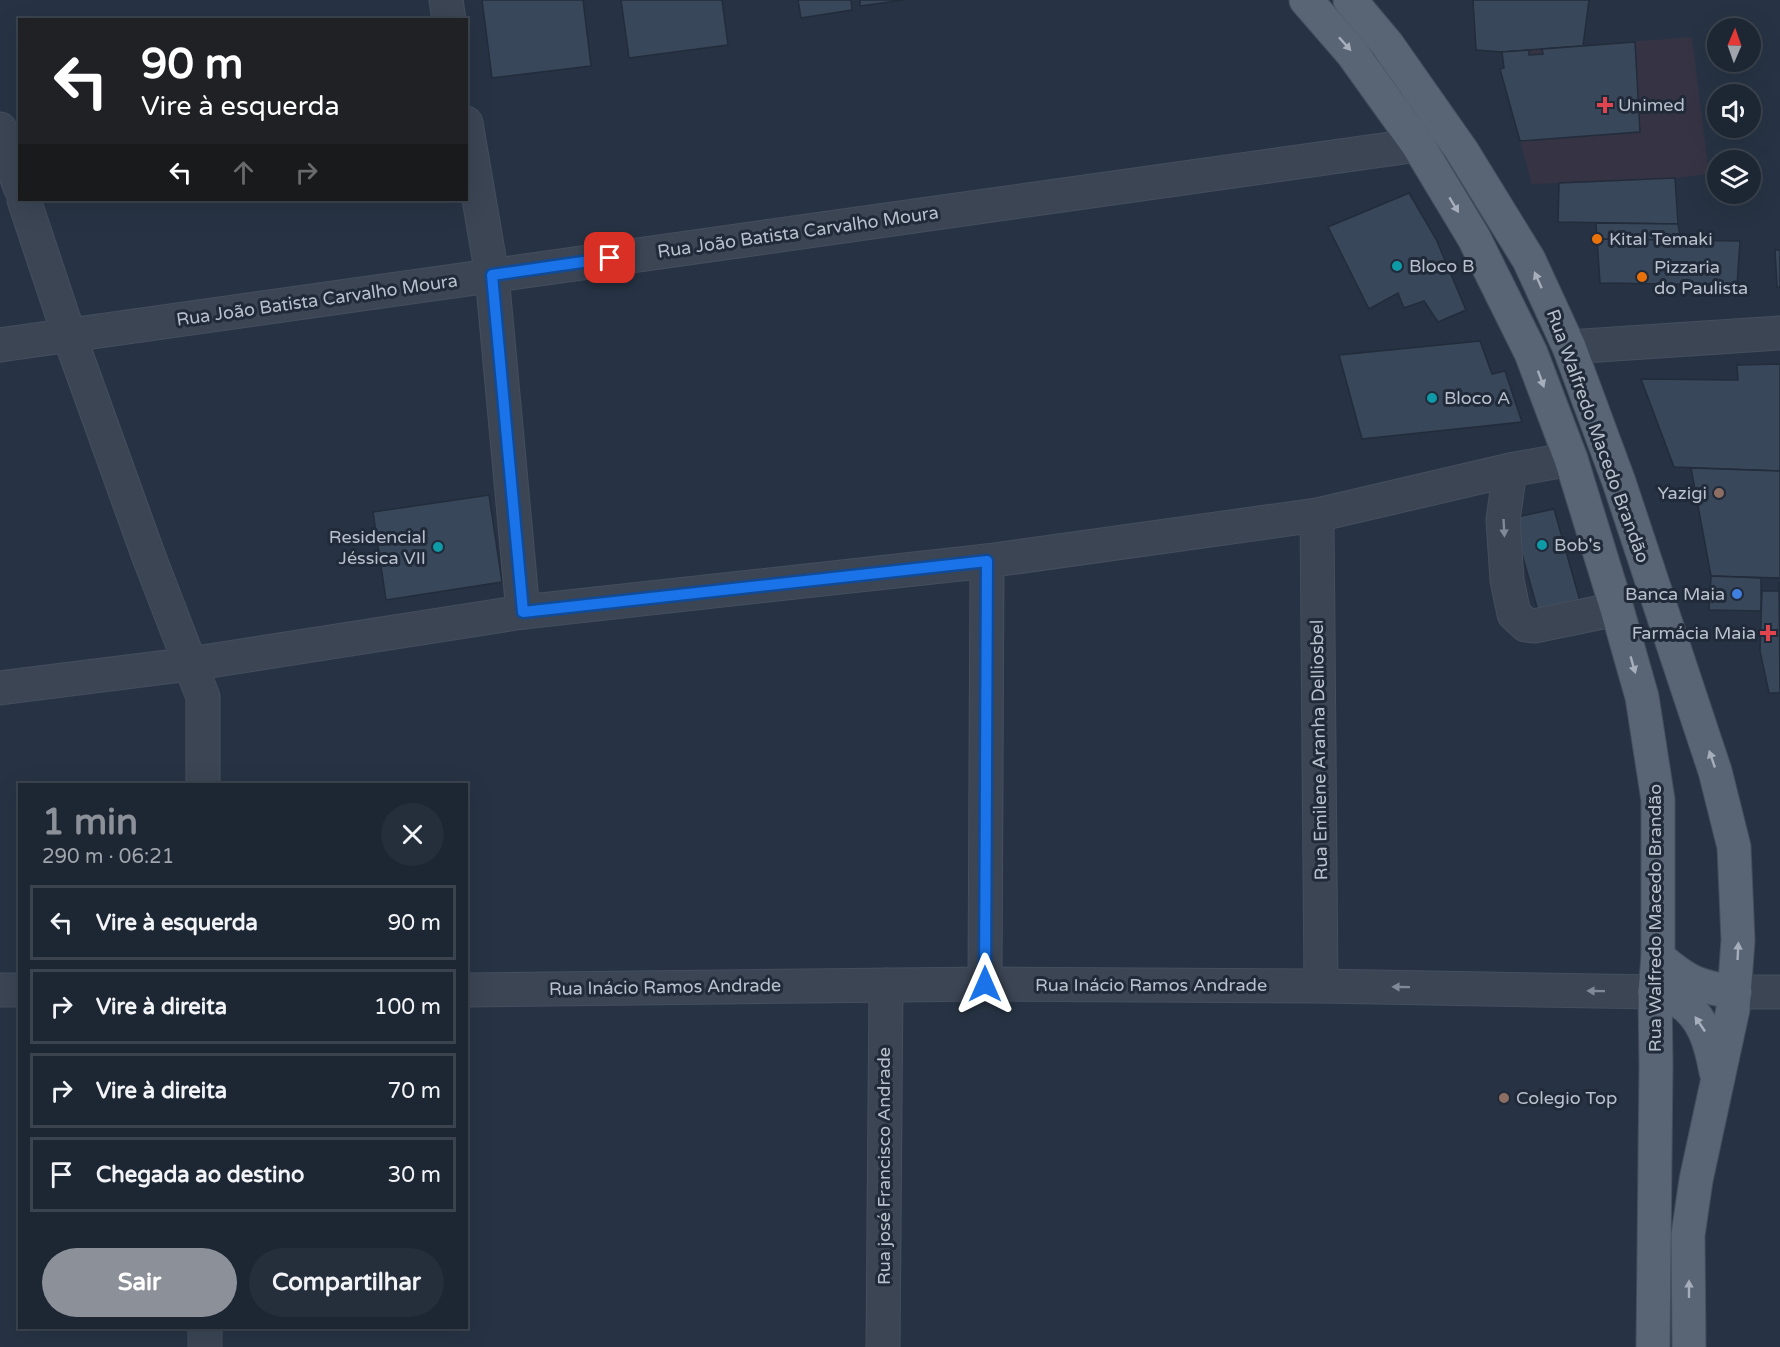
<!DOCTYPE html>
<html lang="pt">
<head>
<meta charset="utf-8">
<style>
	:root { --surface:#1d2633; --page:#252e3b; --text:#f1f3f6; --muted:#a0a5ac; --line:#3b434e; --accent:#8c9099 }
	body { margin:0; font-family:"Varela Round",sans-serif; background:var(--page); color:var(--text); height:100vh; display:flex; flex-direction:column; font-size:22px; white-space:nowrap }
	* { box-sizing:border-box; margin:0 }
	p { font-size:20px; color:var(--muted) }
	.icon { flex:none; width:33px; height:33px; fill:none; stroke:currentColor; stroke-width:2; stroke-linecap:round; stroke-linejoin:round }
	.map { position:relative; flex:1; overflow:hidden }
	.panel { position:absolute; left:18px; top:783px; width:450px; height:546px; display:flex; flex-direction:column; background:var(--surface); border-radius:0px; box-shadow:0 6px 24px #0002,0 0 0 2px var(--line) }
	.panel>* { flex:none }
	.banner { position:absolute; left:18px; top:18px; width:450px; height:183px; border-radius:0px; box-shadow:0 6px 24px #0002,0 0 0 2px var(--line); background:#202124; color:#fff; overflow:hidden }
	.needle { width:39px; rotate:2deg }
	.controls { position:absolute; left:1707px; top:18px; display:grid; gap:12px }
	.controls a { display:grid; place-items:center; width:54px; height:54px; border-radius:50%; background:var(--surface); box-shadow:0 6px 24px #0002,0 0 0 2px var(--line); font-size:30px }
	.pin { position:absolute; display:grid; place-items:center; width:51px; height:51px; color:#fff; margin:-26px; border-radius:12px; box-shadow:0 3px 9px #0006 }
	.me { position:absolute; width:66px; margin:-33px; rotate:0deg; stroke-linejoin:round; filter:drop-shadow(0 0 4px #0008) }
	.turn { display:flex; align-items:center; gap:21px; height:126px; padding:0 24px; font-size:27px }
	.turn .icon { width:78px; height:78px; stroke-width:2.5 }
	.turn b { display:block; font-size:42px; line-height:51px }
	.lanes { display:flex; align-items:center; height:57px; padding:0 24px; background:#0003; justify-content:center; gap:30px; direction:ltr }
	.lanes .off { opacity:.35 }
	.round { display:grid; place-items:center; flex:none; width:63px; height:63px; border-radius:32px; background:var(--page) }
	.headline { display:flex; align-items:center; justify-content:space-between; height:102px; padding:0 24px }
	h1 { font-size:36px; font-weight:700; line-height:45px; color:var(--accent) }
	.primary-button { display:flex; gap:12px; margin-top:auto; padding:12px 24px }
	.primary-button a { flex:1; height:69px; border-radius:36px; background:var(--accent); color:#fff; font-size:24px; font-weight:700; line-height:69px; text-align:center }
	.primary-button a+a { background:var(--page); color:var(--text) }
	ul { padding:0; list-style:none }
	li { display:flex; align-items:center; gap:18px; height:75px; margin:0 12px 9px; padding:0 12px; border:3px solid var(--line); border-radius:0px }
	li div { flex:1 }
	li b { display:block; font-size:22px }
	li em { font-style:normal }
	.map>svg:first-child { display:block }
	.medical { fill:#363444 }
	.building { fill:#39475a; stroke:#222c3b; stroke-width:1.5 }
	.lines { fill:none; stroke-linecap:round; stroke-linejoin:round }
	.minor-casing { stroke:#454e5d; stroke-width:35 }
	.major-casing { stroke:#454e5d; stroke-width:35 }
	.minor { stroke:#3b4554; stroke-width:33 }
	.major { stroke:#596474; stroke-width:33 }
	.oneway { fill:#a6aebb }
	.oneway2 { fill:#808997 }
	.route-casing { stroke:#114b97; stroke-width:15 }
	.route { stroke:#1a73e8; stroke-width:10 }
	.health-dot { fill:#e0444e; stroke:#202a39; stroke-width:2 }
	.food-dot { fill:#e8710a; stroke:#202a39; stroke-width:2 }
	.culture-dot { fill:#0f9aa8; stroke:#202a39; stroke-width:2 }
	.education-dot { fill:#8d6e63; stroke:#202a39; stroke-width:2 }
	.shop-dot { fill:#3f7fe0; stroke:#202a39; stroke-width:2 }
	.labels { text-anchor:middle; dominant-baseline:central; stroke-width:6; stroke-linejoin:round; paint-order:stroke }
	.poi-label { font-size:18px; fill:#b9c0cd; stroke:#202a39; text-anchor:start }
	.street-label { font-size:18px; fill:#b9c0cd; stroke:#202a39 }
</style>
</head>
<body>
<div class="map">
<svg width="1780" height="1347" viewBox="0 0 1780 1347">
	<rect width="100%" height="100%" fill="#273344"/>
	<!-- medical -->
	<path class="medical" d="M1692,37L1709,174L1675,178L1532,184L1500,69L1504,68L1502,52Z"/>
	<!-- building -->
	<g class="building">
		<path d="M482,0H583L591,66L492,78Z"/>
		<path d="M621,0H722L728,45L629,58Z"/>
		<path d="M798,0H851L852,10L801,18Z"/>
		<path d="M860,0H904L860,6Z"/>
		<path d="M1473,0H1589L1583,46L1502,52L1476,50Z"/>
		<path d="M1635,42L1640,132L1520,141L1500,69L1504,68L1502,52L1529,50V55L1543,54L1542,49Z"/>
		<path d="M1675,178L1678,224L1558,222L1559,183Z"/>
		<path d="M1409,193L1436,239L1466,310L1438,322L1424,301L1404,308L1398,293L1369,309L1328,227Z"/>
		<path d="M1596,223L1678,224L1681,240L1597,239Z"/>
		<path d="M1597,239L1740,241L1737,285L1600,283Z"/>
		<path d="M1775,250H1780V287H1777Z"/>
		<path d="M1480,341L1492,374L1505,371L1522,422L1362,439L1339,355Z"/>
		<path d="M1780,364V471L1674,467L1641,379L1738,380L1737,365Z"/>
		<path d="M1691,468L1780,471V578L1711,576Z"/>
		<path d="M489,495L502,582L386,600L373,512Z"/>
		<path d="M1554,509L1580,601L1538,611L1512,518Z"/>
		<path d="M1711,576L1761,578V611L1709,610Z"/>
		<path d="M1779,582L1780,693H1769L1760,651L1762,591H1779Z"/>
	</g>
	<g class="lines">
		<defs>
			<g id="minor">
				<path d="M446,0L449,20"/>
				<path d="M466,123L492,275L523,612"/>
				<path d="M0,129L20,187"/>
				<path d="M24,200L69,335L149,557L203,697V784"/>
				<path d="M0,345L1418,145"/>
				<path d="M1569,347L1780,333"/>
				<path d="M1510,470L1503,520L1507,580L1514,614L1526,625L1534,626L1617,609"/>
				<path d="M1317,515L1321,986"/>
				<path d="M0,688L190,664L523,612L987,561L1317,515L1510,470L1571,459"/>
				<path d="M985,984L987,561"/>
				<path d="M0,990H20"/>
				<path d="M466,990L985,984L1321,986L1655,992"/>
				<path d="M1735,992H1780"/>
				<path d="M205,1328V1347"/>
				<path d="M883,1347L886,985"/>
			</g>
			<g id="major">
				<path d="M1306,0L1352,53L1418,145L1474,238L1531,353L1571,459L1617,609L1642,697L1658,800V957L1655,992L1656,1066L1653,1347"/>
				<path d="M1350,0L1387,44L1462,151L1529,260L1569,347L1619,482L1715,771L1734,847L1738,940L1733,1009L1696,1180L1688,1235L1689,1347"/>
				<path d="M1658,957C1687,982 1698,987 1735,992"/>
				<path d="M1655,992C1662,995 1671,997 1677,1000C1704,1015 1711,1045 1716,1072"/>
			</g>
		</defs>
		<!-- minor casing -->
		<use href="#minor" class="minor-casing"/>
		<!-- major casing -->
		<use href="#major" class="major-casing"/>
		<!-- minor -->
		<use href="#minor" class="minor"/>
		<!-- major -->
		<use href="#major" class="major"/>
	</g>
	<!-- one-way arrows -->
	<defs><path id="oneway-solid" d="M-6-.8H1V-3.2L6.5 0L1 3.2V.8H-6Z" transform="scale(1.5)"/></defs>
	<g class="oneway">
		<use href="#oneway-solid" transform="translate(1345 44) rotate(48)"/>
		<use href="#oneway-solid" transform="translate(1454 205) rotate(59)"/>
		<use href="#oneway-solid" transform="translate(1538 280) rotate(-114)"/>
		<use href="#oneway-solid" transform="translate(1541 379) rotate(70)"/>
		<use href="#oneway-solid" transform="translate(1633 665) rotate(74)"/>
		<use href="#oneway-solid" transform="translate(1712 759) rotate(-109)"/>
		<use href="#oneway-solid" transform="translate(1738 951) rotate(-87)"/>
		<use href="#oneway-solid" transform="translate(1700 1024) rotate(-124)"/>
		<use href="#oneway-solid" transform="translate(1689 1289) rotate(-90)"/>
	</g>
	<g class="oneway2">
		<use href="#oneway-solid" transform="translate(1504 528) rotate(87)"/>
		<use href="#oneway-solid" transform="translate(1401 987) rotate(-179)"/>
		<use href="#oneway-solid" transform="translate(1596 991) rotate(-179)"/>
	</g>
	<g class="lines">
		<defs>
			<path id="route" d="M610,258L492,275L523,612L987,561L985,984"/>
		</defs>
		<!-- route casing -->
		<use href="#route" class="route-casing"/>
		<!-- route -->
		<use href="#route" class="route"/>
	</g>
	<!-- markers -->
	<g class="health-dot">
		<path d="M1602 96h6v6h6v6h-6v6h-6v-6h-6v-6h6z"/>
		<path d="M1765 624h6v6h6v6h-6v6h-6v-6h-6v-6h6z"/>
	</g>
	<g class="food-dot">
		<circle cx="1597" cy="239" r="6"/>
		<circle cx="1642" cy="277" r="6"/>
	</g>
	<g class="culture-dot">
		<circle cx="1397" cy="266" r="6"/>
		<circle cx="1432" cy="398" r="6"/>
		<circle cx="1542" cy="545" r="6"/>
		<circle cx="438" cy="547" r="6"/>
	</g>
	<g class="education-dot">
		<circle cx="1719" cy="493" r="6"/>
		<circle cx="1504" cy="1098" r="6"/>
	</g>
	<circle class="shop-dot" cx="1737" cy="594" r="6"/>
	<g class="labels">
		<!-- poi labels -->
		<g class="poi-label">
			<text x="1618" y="105">Unimed</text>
			<text x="1609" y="239">Kital Temaki</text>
			<text x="1409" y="266">Bloco B</text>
			<text x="1654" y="267">Pizzaria<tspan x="1654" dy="21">do Paulista</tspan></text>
			<text x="1444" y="398">Bloco A</text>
			<text x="1707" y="493" text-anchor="end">Yazigi</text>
			<text x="426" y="537" text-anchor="end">Residencial<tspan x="426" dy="21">Jéssica VII</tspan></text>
			<text x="1554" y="545">Bob's</text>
			<text x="1725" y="594" text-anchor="end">Banca Maia</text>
			<text x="1756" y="633" text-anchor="end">Farmácia Maia</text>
			<text x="1516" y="1098">Colegio Top</text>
		</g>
		<!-- street labels -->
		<g class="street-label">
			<text transform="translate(798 232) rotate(-8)">Rua João Batista Carvalho Moura</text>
			<text transform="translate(317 300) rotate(-8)">Rua João Batista Carvalho Moura</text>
			<text transform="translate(1598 436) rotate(70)">Rua Walfredo Macedo Brandão</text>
			<text transform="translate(1319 750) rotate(-91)">Rua Emilene Aranha Delliosbel</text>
			<text transform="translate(1655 918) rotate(-90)">Rua Walfredo Macedo Brandão</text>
			<text x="1151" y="985">Rua Inácio Ramos Andrade</text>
			<text transform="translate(665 987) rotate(-1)">Rua Inácio Ramos Andrade</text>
			<text transform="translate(884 1166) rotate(-90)">Rua josé Francisco Andrade</text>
		</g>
	</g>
</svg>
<div class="controls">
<a><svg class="needle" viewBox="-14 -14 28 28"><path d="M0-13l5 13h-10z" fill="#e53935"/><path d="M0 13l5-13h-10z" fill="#a0a5ac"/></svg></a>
<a><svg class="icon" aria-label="sound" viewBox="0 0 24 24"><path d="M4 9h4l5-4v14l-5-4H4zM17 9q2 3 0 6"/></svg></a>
<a><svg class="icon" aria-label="layers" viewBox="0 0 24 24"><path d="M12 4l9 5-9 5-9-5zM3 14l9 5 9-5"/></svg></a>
</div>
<div class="pin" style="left:610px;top:258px;background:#d93025"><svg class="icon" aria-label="arrive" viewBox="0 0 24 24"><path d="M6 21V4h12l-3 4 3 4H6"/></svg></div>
<svg class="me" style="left:985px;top:984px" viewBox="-20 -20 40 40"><path d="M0-17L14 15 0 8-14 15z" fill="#1a73e8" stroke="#fff" stroke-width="4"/></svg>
<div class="banner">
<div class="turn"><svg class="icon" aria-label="left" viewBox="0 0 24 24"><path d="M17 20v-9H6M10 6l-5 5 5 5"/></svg><div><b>90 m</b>Vire à esquerda</div></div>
<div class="lanes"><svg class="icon" aria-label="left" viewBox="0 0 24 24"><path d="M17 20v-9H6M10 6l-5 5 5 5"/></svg><svg class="icon off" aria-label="ahead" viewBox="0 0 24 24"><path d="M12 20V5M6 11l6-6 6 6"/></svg><svg class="icon off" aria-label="right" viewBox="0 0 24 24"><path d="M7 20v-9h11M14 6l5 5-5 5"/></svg></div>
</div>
<section class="panel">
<div class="headline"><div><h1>1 min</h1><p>290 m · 06:21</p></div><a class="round"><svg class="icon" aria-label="close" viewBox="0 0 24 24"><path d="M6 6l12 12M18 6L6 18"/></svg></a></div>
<ul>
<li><svg class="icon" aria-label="left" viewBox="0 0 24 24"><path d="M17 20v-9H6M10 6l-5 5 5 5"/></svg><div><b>Vire à esquerda</b></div><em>90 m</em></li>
<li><svg class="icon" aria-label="right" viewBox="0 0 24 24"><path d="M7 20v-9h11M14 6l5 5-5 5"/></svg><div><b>Vire à direita</b></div><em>100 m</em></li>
<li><svg class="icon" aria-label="right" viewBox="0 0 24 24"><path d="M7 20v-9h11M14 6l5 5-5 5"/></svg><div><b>Vire à direita</b></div><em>70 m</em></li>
<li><svg class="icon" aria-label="arrive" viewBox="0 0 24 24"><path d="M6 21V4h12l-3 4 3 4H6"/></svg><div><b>Chegada ao destino</b></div><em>30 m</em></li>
</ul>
<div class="primary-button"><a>Sair</a><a>Compartilhar</a></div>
</section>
</div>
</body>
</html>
